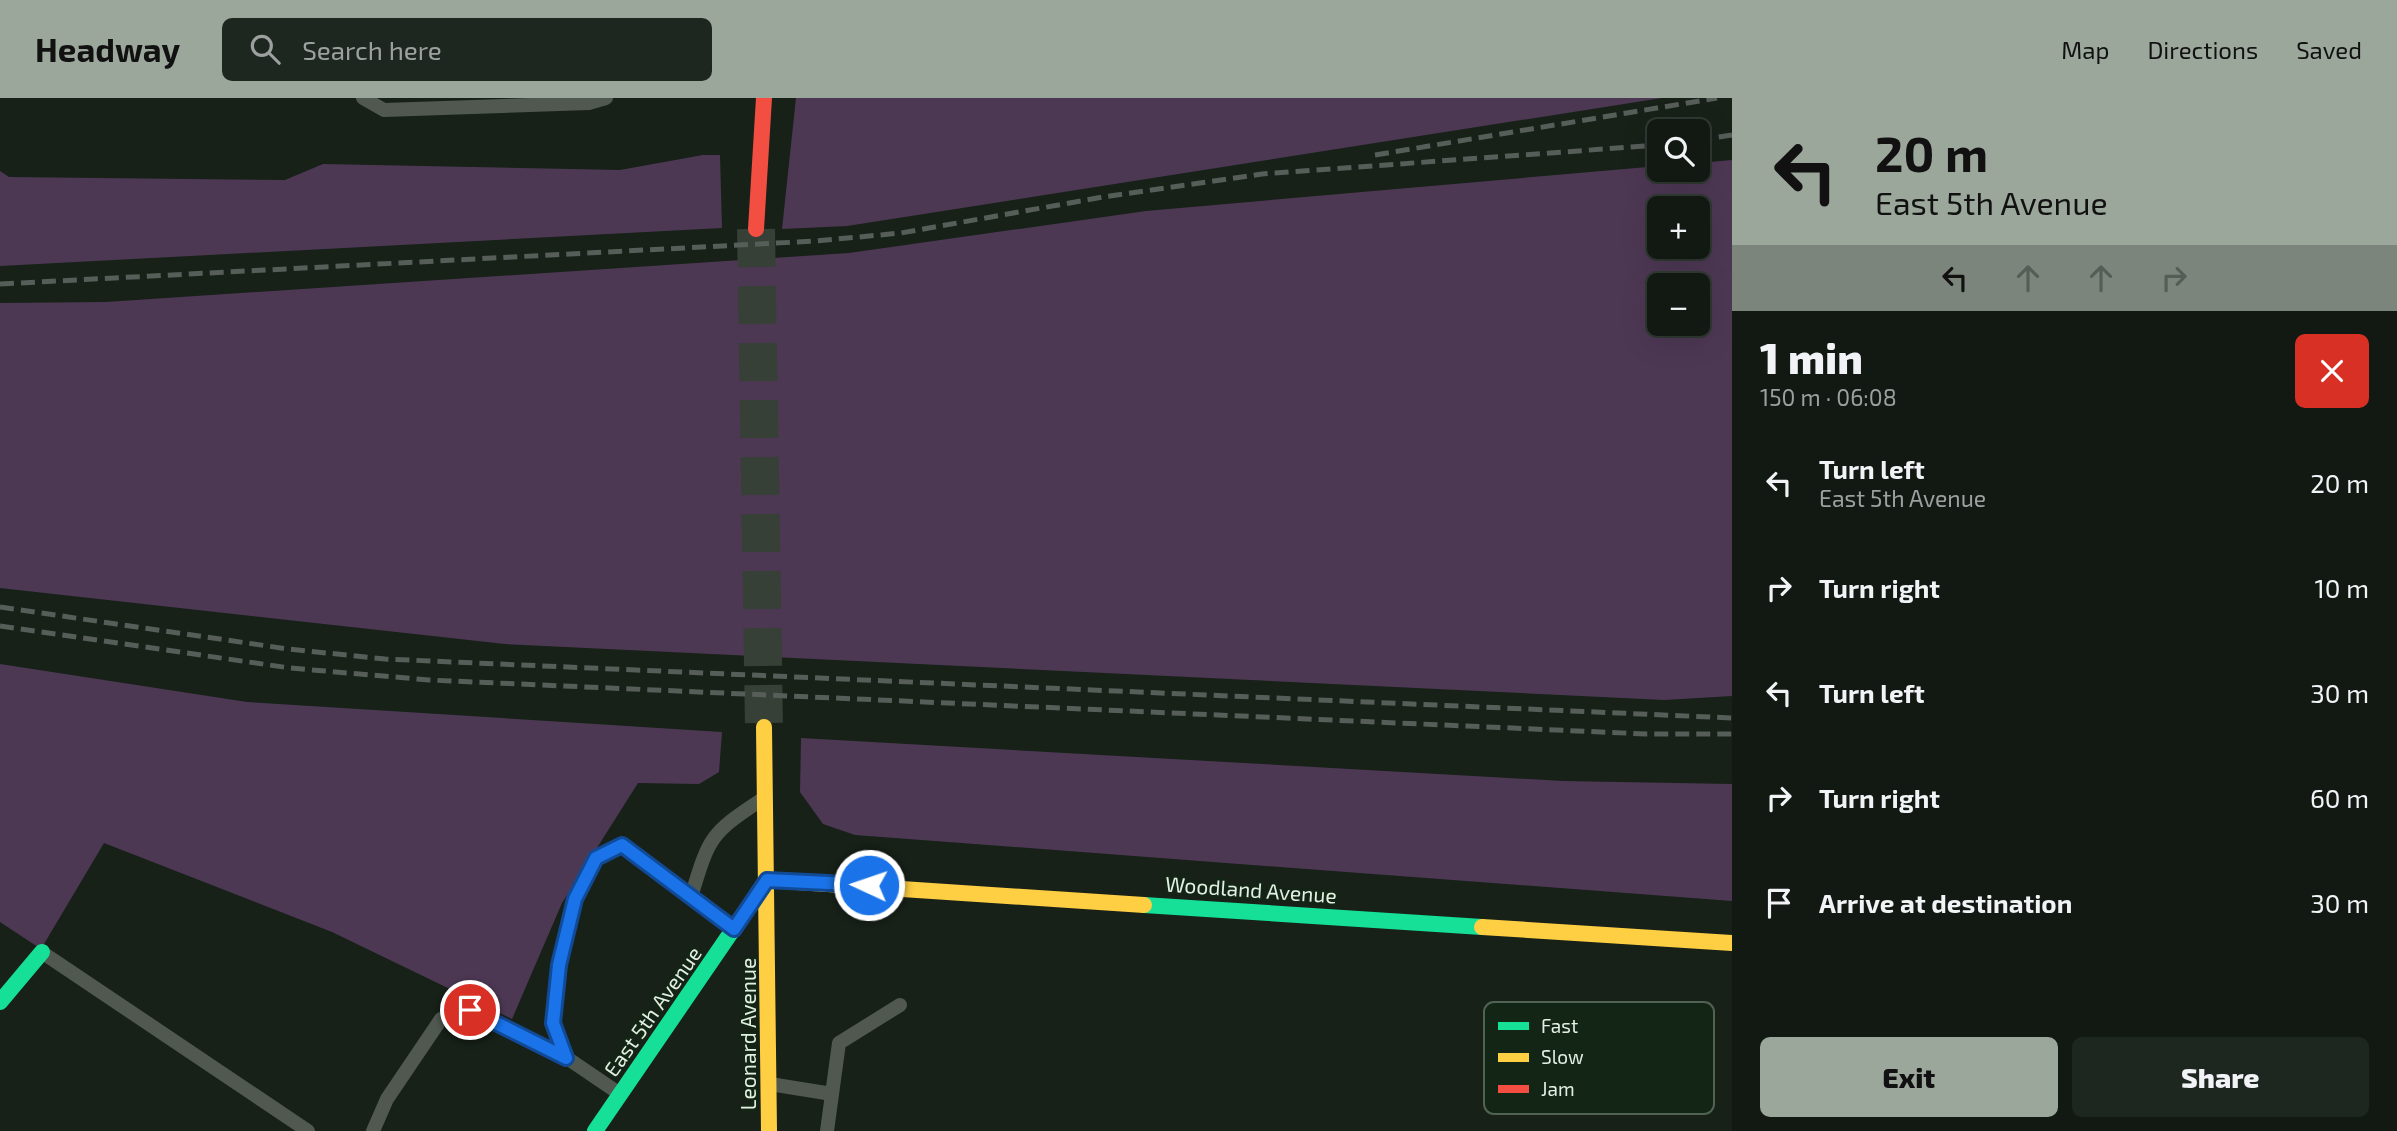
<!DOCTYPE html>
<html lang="en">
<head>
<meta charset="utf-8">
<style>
	:root { --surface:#111912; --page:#1e2620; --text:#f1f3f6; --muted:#9ca09f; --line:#303832; --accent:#9ca79c }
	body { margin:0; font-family:"Exo 2",sans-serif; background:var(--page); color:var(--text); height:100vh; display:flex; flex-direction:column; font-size:26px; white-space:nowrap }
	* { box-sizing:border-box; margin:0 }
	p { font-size:23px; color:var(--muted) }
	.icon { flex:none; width:38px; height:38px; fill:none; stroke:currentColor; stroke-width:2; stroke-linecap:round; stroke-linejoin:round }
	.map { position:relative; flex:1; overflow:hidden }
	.panel { display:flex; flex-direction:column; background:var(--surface); width:665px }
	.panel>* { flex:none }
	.banner { background:#9ca79c; color:#111; overflow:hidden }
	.buttons { position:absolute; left:1647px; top:21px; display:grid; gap:14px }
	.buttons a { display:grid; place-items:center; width:63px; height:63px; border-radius:10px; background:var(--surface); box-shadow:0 7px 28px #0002,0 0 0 2px var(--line); font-size:35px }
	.pin { position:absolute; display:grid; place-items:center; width:60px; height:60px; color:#fff; margin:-30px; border:4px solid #fff; border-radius:50%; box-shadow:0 2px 7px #0007 }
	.me { position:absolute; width:77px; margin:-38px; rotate:273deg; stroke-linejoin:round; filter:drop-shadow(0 0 5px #0008) }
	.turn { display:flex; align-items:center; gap:24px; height:147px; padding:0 28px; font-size:32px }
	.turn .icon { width:91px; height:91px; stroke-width:2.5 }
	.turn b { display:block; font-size:49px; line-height:60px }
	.lanes { display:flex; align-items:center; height:66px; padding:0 28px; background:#0003; justify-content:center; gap:35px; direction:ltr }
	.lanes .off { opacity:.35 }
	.round { display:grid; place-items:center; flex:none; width:74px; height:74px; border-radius:10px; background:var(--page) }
	.headline { display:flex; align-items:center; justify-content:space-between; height:119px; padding:0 28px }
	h1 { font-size:42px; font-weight:800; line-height:52px }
	.cta { display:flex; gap:14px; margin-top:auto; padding:14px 28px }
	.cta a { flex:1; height:80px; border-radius:10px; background:var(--accent); color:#111; font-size:28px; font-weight:800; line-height:80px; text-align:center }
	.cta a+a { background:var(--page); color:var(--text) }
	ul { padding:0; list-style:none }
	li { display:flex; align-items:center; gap:21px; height:105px; padding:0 28px }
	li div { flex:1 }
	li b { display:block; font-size:26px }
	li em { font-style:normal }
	header { display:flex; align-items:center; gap:42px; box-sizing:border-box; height:98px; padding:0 35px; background:var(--accent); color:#111 }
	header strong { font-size:33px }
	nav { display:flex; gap:38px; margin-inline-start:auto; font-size:24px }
	.search { width:490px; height:63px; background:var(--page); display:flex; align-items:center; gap:18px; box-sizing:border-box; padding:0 24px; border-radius:10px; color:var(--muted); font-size:26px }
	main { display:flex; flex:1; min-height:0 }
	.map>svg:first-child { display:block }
	.green { fill:#4d3854; fill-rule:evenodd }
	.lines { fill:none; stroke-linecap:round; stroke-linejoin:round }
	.secondary-tunnel { stroke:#364036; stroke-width:38; stroke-dasharray:38 19; stroke-linecap:butt }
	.lane { stroke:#505850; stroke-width:14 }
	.fast { stroke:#16e098; stroke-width:16 }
	.slow { stroke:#ffcf43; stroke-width:16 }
	.jam { stroke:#f24e42; stroke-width:16 }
	.rail { stroke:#575d58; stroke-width:5; stroke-dasharray:14 7; stroke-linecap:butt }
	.route-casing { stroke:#114b97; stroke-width:18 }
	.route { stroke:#1a73e8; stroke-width:12 }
	.labels { text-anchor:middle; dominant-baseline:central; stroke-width:5; stroke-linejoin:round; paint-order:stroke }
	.street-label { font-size:21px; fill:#e3efe3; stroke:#132514 }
	.key { fill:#132514; stroke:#516252; stroke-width:2 }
	.key-label { font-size:19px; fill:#e3efe3 }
</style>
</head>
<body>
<header>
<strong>Headway</strong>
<div class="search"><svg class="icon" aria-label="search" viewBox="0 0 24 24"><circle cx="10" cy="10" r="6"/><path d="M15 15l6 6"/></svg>Search here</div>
<nav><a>Map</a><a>Directions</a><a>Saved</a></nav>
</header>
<main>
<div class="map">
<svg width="1732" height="1033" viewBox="0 0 1732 1033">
	<rect width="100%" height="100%" fill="#172118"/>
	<!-- green -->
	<g class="green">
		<path d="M796,0H1662L847,128L782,131Z"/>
		<path d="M703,57H720L722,130L0,168V73L9,79L285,82L323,66L620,72Z"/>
		<path d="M1732,62V598L1664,602L505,546L0,490V205L106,204L849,155L1146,113L1659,68V72H1698V65ZM1659,110H1698V149H1659ZM1659,187H1698V226H1659Z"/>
		<path d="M0,566L247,604L722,634L719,674L699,686L638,685L562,805L512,921L332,834L104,745L41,851L0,824Z"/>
		<path d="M801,640L1563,683L1732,686V803L855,737L823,726L800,694Z"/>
	</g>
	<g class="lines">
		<!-- secondary-tunnel -->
		<path class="secondary-tunnel" d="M756,131L764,629"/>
		<!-- lane -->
		<g class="lane">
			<path d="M363,0L384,12L589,5L606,0"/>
			<path d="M691,799C709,740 709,736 761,702"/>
			<path d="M43,855L308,1033"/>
			<path d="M770,986L832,996"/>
			<path d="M620,996L567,960L553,925L559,867L575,801L596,760L623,747L733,830"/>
			<path d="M373,1033L387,1001L441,921L470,912L567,960"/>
			<path d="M827,1033L839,945L900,907"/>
		</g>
		<!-- fast -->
		<g class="fast">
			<path d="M1144,807L1482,829"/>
			<path d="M0,904L42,854"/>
			<path d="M595,1033L767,782"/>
		</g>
		<!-- slow -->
		<g class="slow">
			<path d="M764,629L769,1033"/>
			<path d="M767,782L1144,807"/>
			<path d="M1482,829L1732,845"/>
		</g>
		<!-- jam -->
		<path class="jam" d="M756,131L764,0"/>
		<!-- rail -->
		<g class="rail">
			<path d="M1698,42L1732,37"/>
			<path d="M1375,57L1717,0"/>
			<path d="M0,186L816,143L901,135L1103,99L1262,76L1659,47"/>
			<path d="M0,509L288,551L385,561L1732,620"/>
			<path d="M0,528L290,570L429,582L1646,636H1732"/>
		</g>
	</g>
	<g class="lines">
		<defs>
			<path id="route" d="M470,912L566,960L553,925L559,867L575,801L596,760L622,747L734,831L767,782L869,787"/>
		</defs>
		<!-- route casing -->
		<use href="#route" class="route-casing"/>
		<!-- route -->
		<use href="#route" class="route"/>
	</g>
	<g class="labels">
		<!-- street labels -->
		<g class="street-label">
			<text transform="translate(1251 791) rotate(4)">Woodland Avenue</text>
			<text transform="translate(652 913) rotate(-55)">East 5th Avenue</text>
			<text transform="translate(747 936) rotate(-90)">Leonard Avenue</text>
		</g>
	</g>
	<!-- legend -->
	<rect x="1484" y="904" width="230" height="112" rx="10" class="key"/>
	<rect x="1498" y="924" width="31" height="8" fill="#16e098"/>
	<rect x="1498" y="955" width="31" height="9" fill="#ffcf43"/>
	<rect x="1498" y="987" width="31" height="8" fill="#f24e42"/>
	<g class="key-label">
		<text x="1541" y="935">Fast</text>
		<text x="1541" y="966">Slow</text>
		<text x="1541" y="998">Jam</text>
	</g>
</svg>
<div class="buttons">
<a><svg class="icon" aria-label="search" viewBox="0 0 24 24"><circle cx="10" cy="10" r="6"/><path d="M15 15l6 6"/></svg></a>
<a>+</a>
<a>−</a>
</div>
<div class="pin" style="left:470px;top:912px;background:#d93025"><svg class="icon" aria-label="arrive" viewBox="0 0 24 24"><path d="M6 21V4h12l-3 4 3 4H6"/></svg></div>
<svg class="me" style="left:869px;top:787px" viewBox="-20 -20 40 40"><circle r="17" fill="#1a73e8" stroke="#fff" stroke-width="3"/><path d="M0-11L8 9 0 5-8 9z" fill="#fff"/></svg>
</div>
<section class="panel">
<div class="banner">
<div class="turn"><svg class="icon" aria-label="left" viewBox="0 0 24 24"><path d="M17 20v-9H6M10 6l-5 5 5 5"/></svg><div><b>20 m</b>East 5th Avenue</div></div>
<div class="lanes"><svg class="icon" aria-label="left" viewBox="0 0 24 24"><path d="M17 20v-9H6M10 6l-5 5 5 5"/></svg><svg class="icon off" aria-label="ahead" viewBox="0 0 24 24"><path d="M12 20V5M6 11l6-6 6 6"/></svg><svg class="icon off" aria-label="ahead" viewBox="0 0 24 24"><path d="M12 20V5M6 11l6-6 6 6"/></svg><svg class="icon off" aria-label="right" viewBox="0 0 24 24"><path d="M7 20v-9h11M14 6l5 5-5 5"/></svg></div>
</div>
<div class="headline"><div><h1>1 min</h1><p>150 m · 06:08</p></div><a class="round" style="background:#d93025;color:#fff"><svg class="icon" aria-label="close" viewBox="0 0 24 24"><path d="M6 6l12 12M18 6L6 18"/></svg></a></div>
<ul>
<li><svg class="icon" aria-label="left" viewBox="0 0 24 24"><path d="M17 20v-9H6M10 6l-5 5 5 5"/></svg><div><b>Turn left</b><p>East 5th Avenue</p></div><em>20 m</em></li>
<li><svg class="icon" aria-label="right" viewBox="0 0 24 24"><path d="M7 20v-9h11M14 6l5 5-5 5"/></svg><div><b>Turn right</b></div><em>10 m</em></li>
<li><svg class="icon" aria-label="left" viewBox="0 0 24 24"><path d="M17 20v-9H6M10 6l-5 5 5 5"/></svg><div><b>Turn left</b></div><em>30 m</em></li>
<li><svg class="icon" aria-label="right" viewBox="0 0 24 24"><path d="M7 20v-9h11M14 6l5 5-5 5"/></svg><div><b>Turn right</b></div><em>60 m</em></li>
<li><svg class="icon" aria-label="arrive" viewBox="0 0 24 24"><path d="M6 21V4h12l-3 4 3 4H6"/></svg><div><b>Arrive at destination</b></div><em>30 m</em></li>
</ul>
<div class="cta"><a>Exit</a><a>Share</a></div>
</section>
</main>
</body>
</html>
